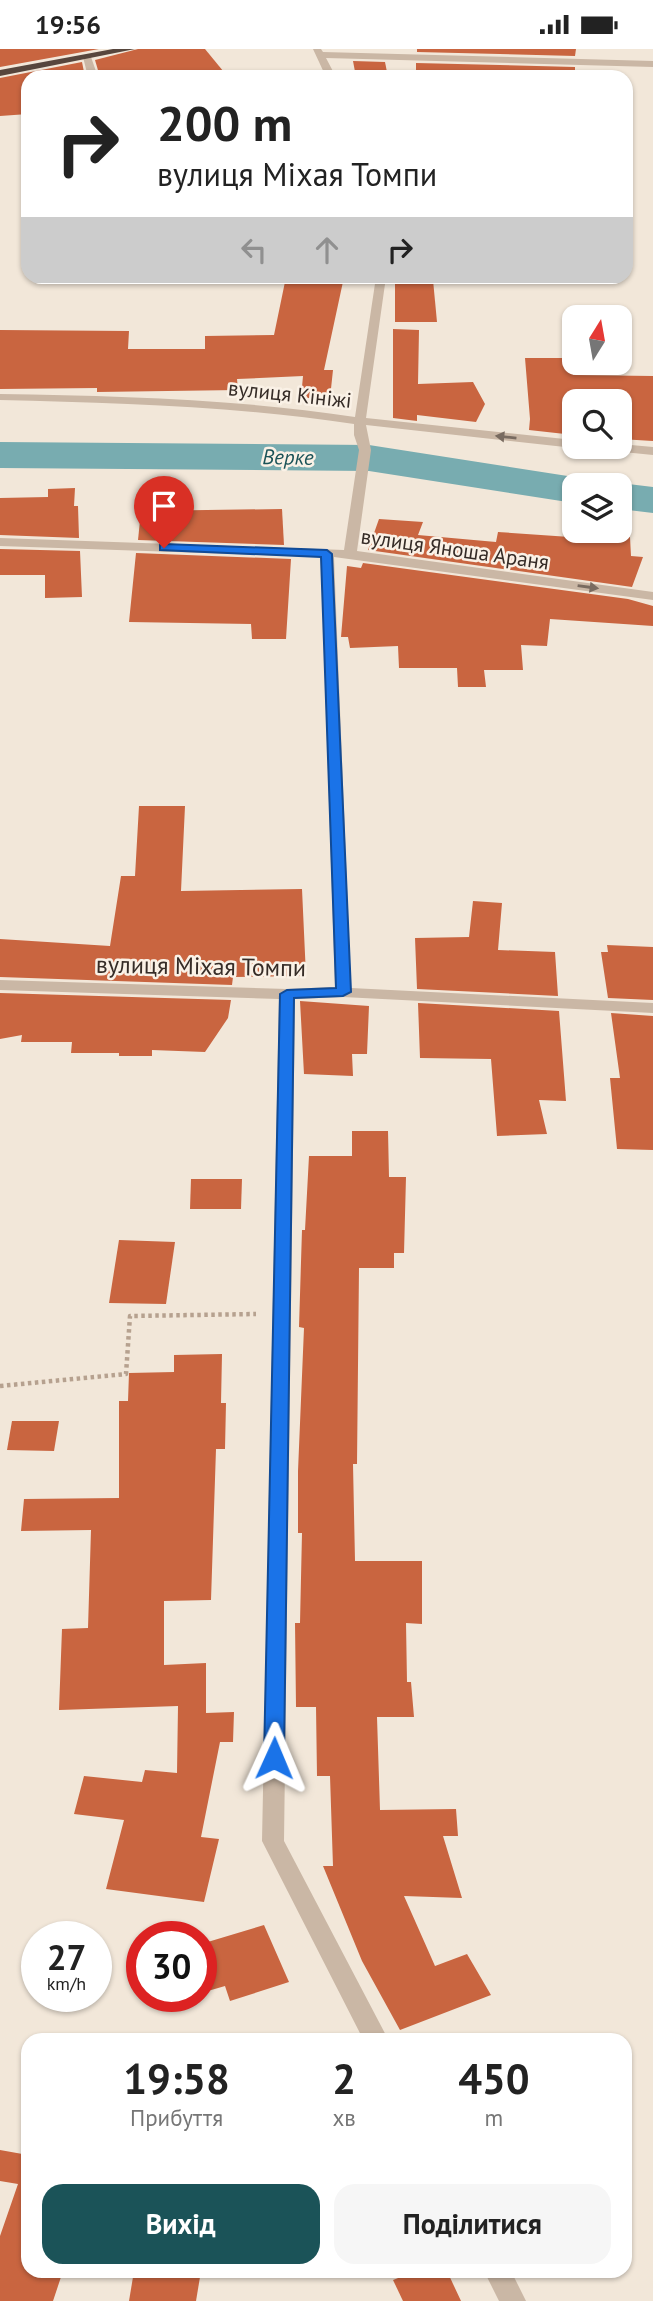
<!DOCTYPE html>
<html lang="uk">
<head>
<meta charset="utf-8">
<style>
	:root { --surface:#fff; --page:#f6f6f6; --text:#222; --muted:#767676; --accent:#1b5358 }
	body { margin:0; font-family:"PT Sans",sans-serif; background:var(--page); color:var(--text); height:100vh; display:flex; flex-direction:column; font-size:26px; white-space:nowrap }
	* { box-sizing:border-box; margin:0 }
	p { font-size:23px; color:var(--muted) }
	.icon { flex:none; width:38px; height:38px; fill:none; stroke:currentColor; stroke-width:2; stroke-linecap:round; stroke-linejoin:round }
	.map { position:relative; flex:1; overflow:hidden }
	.panel { position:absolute; left:21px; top:1984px; width:611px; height:245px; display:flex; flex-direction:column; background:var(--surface); border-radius:21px; box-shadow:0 2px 5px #0004 }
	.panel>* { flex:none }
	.hud { position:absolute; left:21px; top:21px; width:612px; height:214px; border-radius:21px; box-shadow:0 2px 5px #0004; background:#fff; color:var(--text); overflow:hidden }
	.needle { width:46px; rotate:11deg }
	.tools { position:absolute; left:562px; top:256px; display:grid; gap:14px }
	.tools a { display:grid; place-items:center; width:70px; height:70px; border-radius:14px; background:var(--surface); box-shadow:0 2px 5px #0004; font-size:35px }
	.speed { position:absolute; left:21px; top:1872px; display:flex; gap:14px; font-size:35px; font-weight:700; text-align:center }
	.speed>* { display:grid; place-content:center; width:91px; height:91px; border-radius:50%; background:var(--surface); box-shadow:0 2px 5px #0004; line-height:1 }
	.speed small { font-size:18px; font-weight:400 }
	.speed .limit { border:10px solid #d22; background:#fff; color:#111 }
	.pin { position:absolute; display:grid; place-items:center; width:60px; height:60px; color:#fff; margin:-72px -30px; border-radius:50% 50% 50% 0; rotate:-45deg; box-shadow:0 0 7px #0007 }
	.pin .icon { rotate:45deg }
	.me { position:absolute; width:77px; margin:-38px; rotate:1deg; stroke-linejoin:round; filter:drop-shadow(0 0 5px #0008) }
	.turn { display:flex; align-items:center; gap:24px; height:147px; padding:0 21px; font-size:32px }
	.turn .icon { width:91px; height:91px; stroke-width:2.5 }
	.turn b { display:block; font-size:49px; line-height:60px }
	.lanes { display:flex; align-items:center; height:66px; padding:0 21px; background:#0003; justify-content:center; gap:35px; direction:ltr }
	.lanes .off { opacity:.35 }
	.eta { display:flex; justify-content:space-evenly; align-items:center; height:119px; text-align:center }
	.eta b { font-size:42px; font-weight:700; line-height:49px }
	.primary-button { display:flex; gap:14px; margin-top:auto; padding:14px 21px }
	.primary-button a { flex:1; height:80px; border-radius:21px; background:var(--accent); color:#fff; font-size:28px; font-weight:700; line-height:80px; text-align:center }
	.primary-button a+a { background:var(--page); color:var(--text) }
	.status { display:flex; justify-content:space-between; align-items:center; height:49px; padding:0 35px; background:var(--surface); direction:ltr }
	.status svg { height:19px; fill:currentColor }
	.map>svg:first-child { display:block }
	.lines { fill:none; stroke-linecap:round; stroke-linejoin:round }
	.river { fill:#78acb0; fill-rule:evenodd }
	.building { fill:#c96540 }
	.path { stroke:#b6a18f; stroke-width:4.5; stroke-dasharray:3.5 3.5; stroke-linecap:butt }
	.minor { fill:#cab7a5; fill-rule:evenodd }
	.highway { fill:#57463d; fill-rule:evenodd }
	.oneway { fill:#796b60 }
	.route { fill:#1a73e8; stroke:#114b97; stroke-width:2 }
	.labels { text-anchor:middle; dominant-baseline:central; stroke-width:5; stroke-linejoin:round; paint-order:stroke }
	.far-street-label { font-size:21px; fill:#362c27; stroke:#faf1e6 }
	.far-water-label { font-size:21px; font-style:italic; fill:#1b5358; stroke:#faf1e6 }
	.street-label { font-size:24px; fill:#362c27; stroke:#faf1e6 }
</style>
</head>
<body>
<div class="status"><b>19:56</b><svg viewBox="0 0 49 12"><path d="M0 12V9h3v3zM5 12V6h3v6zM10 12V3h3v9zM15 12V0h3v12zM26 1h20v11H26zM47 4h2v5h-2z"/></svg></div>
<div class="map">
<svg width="653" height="2252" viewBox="0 0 653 2252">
	<rect width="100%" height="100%" fill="#f2e7d9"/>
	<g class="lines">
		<!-- river -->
		<g class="river">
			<path d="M0,393L369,396L574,428L590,432L592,436H574V454L369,422L0,419Z"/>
			<path d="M620,434L653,438V464L620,460V436H612Z"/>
		</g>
	</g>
	<!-- building -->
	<g class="building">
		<path d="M0,0H99L0,18Z"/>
		<path d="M138,0H205L228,28H100L95,11Z"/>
		<path d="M417,0H576L575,7L417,3Z"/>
		<path d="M353,12L385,13L388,28H356Z"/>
		<path d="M82,13L85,28H28V65L0,67V29Z"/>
		<path d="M416,14L575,18V28L416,24Z"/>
		<path d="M286,228H344L324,321H333L330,349H301L303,327L237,330L238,341L97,343V339L0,340V281L129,282L128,300H205V287L274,286Z"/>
		<path d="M395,230L433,231L437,273H395Z"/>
		<path d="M393,280L419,281L418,335L473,333L485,355L476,373L417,366V372L393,369Z"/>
		<path d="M525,309H572L573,326L653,327V392L620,390V352H574V386L529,381L530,370Z"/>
		<path d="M75,439L74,457H78L79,489L0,486V449L48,448V440Z"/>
		<path d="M282,460L284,496L138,491L141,462Z"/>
		<path d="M379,470L423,473L418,486L496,493L498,483L599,490V485L630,488L631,507L643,508L632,538L368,501Z"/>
		<path d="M0,500L80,502L82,548L45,549V526H0Z"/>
		<path d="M136,504L291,510L286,590H252L251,575L129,573Z"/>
		<path d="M363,514L628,550L653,557V577L550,570L547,597L521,596L523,621H484L486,638H458L457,619H399L398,597L350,599L348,588H341L347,517L361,519Z"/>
		<path d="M139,757H185L181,842L302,840L306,927L233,928L232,936L0,928V890L110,897L121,827H135Z"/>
		<path d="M473,852L502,854L498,901L555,903L558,947L417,940L415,889L469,888Z"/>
		<path d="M607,896L653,898V951L608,949L601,903H608Z"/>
		<path d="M0,944L231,951L228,969L205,1003L152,1001V1007H119V1004H71L72,993H21L22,986L0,990Z"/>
		<path d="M300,952L369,957L367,1005H352L353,1027L304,1025Z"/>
		<path d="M418,954L559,962L566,1052L539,1051L547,1085L497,1087L491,1010L420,1009Z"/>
		<path d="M611,964L653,967V1101L617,1100L610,1029H620Z"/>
		<path d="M352,1082H388L389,1128H406L404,1204H394V1219H359L357,1415H353L355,1512H422V1575L406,1574L407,1633H411L414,1668H377L380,1761L456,1760L458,1787H443L462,1849L404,1847L435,1917L467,1905L491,1946L400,1981L362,1912L323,1817H333L330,1727H317L316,1658H296L295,1574H300L302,1484H298V1422L304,1279L299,1278L302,1181H305L309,1107H352Z"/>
		<path d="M191,1130H242L241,1160H190Z"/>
		<path d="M119,1191L175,1193L166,1255L109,1254Z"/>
		<path d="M222,1305L221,1354H226L225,1400H216L211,1551L164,1552V1616L206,1614V1664L234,1663L233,1693H220L201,1788L219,1790L204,1853L106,1840L124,1771L74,1765L84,1727L142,1733L145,1721L177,1724L178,1657L59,1661L62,1580L88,1579L91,1481L21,1482L24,1450L119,1449V1352H128L129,1324L174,1323V1306Z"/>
		<path d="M12,1372H59L54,1402L7,1401Z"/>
		<path d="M264,1876L289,1933L230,1952L225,1937L201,1944V1895Z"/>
		<path d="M0,2101L28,2106V2222H63L53,2252H0V2187L18,2135L0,2132Z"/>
		<path d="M134,2222H201L196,2252H129Z"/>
		<path d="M416,2222H447L461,2252H403L393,2231Z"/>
	</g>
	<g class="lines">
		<!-- path -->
		<path class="path" d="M0,1337L126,1325L130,1267L256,1265"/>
		<!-- minor -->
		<g class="minor">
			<path d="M313,0H321L323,3L653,12V18L326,9L336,28H326Z"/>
			<path d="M87,5L91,8L98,28H88L83,8Z"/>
			<path d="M376,228H386L366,369L574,391V397H578L574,399L366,376L371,401L357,502L653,543V551L334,508L351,939L653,954V964L343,948L295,950L284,1792L389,1992H364L262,1792L279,950L0,941V931L287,940L335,938L321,508L0,497V489L344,501L359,401L354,386V375C237,357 118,354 0,351V345C118,347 238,350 355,368Z"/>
			<path d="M620,395L653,398V406L603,401L597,397H620Z"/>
			<path d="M484,2222H511L526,2252H499Z"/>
		</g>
		<!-- highway -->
		<path class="highway" d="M113,0H135L0,27V21Z"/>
	</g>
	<!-- one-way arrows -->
	<defs><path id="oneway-solid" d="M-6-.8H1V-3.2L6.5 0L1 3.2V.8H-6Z" transform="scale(1.75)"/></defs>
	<g class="oneway">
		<use href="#oneway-solid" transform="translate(506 388) rotate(-174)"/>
		<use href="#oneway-solid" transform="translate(588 538) rotate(8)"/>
	</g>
	<!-- route -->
	<path class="route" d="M164,495L327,501L332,505L351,943L343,947L294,949L284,1709L281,1714L274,1716L267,1714L264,1709L280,945L287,941L336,939L321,508L160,501V496Z"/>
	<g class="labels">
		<!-- far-street labels -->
		<g class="far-street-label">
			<text transform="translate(290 345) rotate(6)">вулиця Кініжі</text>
			<text transform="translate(455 500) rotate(8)">вулиця Яноша Араня</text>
		</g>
		<!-- far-water labels -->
		<g class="far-water-label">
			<text transform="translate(288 408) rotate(1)">Верке</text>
		</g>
		<!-- street labels -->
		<g class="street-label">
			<text transform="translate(201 917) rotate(1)">вулиця Міхая Томпи</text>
		</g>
	</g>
</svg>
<div class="tools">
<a><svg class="needle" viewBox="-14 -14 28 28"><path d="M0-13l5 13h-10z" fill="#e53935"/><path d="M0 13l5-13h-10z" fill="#767676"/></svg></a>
<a><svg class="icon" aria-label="search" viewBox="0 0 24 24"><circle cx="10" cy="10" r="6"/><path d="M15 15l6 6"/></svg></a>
<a><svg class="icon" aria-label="layers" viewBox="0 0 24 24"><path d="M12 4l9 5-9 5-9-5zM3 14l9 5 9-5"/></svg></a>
</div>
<div class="speed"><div>27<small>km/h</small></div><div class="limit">30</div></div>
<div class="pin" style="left:164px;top:499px;background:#d93025"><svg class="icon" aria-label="arrive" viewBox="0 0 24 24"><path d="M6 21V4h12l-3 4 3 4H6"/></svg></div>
<svg class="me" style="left:274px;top:1709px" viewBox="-20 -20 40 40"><path d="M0-17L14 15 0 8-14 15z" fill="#1a73e8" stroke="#fff" stroke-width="4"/></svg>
<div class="hud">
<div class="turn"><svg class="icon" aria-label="right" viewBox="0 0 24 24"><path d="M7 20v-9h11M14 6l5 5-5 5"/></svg><div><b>200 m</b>вулиця Міхая Томпи</div></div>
<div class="lanes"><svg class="icon off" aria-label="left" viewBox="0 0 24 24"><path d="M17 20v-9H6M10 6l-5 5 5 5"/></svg><svg class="icon off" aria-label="ahead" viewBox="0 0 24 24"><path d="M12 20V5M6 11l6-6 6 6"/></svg><svg class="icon" aria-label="right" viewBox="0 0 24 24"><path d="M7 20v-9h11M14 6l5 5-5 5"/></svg></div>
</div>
<section class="panel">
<div class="eta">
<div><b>19:58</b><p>Прибуття</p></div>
<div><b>2</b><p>хв</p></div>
<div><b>450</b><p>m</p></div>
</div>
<div class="primary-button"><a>Вихід</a><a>Поділитися</a></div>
</section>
</div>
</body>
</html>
